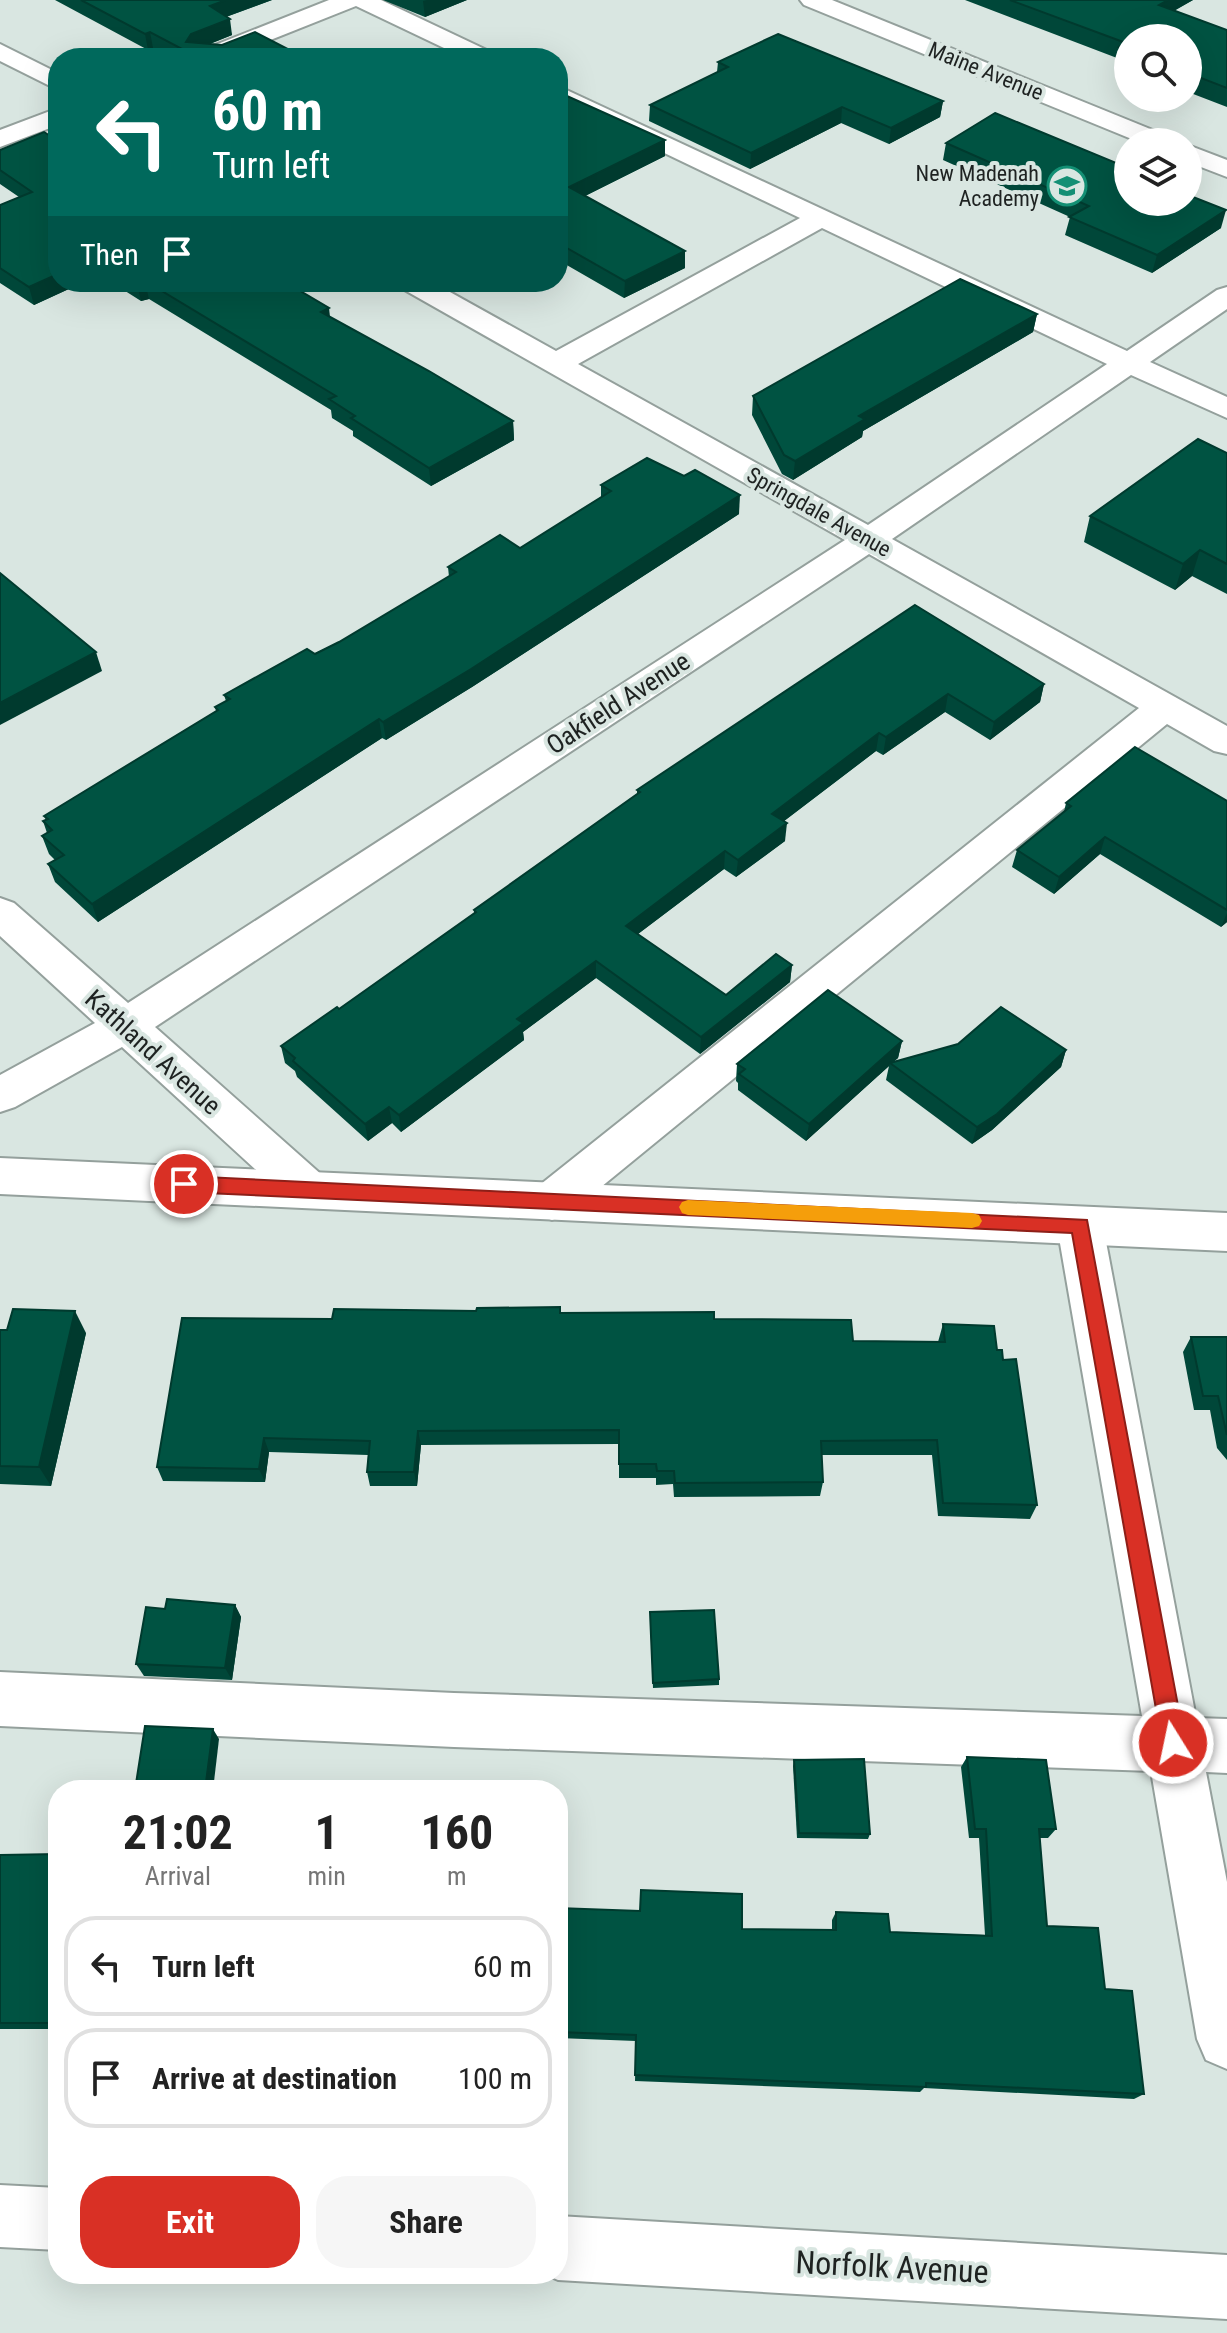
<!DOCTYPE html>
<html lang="en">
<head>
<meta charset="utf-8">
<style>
	:root { --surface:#fff; --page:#f6f6f6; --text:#222; --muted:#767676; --line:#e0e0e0; --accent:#d93025 }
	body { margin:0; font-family:"Roboto Condensed",sans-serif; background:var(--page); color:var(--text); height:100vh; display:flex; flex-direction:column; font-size:30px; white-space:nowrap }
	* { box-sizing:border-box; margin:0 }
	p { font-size:26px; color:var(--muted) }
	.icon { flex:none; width:44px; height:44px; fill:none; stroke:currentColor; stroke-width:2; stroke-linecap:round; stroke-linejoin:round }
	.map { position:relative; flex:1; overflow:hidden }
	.sheet { position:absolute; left:48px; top:1780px; width:520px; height:504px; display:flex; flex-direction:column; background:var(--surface); border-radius:32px; box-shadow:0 8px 32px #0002 }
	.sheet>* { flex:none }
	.hud { position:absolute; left:48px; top:48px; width:520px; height:244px; border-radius:32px; box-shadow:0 8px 32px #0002; background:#00695c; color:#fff; overflow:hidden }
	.controls { position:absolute; left:1114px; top:24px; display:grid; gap:16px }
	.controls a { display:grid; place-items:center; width:88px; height:88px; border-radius:50%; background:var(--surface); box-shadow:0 8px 32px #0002; font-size:40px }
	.pin { position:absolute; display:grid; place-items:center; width:68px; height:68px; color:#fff; margin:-34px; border:4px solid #fff; border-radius:50%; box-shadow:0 2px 8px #0007 }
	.me { position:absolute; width:88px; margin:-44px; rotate:350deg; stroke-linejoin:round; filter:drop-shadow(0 0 6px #0008) }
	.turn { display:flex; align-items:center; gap:28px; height:168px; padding:0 32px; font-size:36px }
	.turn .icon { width:104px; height:104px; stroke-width:2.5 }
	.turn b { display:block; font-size:56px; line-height:68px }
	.then { display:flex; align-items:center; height:76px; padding:0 32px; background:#0003; gap:16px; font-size:30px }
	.eta { display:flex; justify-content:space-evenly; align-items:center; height:136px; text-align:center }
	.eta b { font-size:48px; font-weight:700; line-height:56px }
	.button { display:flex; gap:16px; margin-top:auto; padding:16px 32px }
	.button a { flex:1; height:92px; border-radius:32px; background:var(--accent); color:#fff; font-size:32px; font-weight:700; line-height:92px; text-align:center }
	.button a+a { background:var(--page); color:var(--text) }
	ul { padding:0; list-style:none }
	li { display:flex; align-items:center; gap:24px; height:100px; margin:0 16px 12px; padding:0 16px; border:4px solid var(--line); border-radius:32px }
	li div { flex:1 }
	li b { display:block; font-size:30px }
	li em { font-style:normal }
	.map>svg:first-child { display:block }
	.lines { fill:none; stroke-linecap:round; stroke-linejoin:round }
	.minor-casing { stroke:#94a09c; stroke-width:4 }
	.major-casing { stroke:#94a09c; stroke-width:4 }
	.minor { fill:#fff; fill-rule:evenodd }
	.major { fill:#fff; fill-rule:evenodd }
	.wall { fill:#004739 }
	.shaded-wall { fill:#003a2e }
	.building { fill:#005342; stroke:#003a2e; stroke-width:2 }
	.route { fill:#d93025; stroke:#8d1f18; stroke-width:2 }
	.slow { fill:#f59e0b }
	.labels { text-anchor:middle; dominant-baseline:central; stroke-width:8; stroke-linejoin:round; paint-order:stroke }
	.far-street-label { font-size:22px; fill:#1e2221; stroke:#d9e6e1 }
	.far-poi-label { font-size:22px; fill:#1e2221; stroke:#d9e6e1; text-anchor:end }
	.street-label { font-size:26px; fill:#1e2221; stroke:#d9e6e1 }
	.near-street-label { font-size:32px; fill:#1e2221; stroke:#d9e6e1 }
</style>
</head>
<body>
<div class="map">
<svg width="1227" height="2333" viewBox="0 0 1227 2333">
	<rect width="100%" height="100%" fill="#d9e6e1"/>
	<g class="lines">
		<defs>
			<g id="minor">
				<path d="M329,0H381L493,53L496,58H465L356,6L225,58H192L195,53Z"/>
				<path d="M800,0H832L1170,137L1174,142H1139L804,5Z"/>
				<path d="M0,44L58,73V90L0,61Z"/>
				<path d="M558,86L1127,351L1217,290L1227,287V309L1150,362L1227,397V418L1131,375L892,539L1227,726V754L1214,751L1167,724L568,1214L552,1220L536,1214L530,1201L536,1188L1139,708L869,554L155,1027L323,1176L329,1189L323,1202L307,1207L291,1202L122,1047L15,1107L0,1112V1075L95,1023L0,936V898L14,903L128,1003L845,540L401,288L397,282H432L556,351L800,218L558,102ZM822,228L1107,364L868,525L578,364Z"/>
				<path d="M58,108V125L0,147V130Z"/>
				<path d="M1188,145L1227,160V177L1188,162Z"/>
				<path d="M1080,1207L1096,1213L1103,1226L1196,1718L1227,1719V1773L1206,1772L1227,1882V2069L1206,2060L1197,2039L1151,1771L454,1747L0,1726V1672L454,1693L1142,1716L1057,1226L1064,1213Z"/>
				<path d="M0,2185L58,2188V2250L0,2247Z"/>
				<path d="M558,2216L1227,2255V2319L558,2280L544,2274H558Z"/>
			</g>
			<path id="major" d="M0,1158L1227,1213V1251L0,1194Z"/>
		</defs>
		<!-- minor casing -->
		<use href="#minor" class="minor-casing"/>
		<!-- major casing -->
		<use href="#major" class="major-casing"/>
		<!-- minor -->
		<use href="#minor" class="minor"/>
		<!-- major -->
		<use href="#major" class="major"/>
	</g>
	<!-- wall -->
	<g class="wall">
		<path d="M55,0H272L226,17L232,35L210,44L305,58H171L153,48L148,50Z"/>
		<path d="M383,0H467L425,17Z"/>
		<path d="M965,0H1193L1174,11L1227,30V107L1188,92V38H1128V68L1116,63L1117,58Z"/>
		<path d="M718,62L943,101L940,117L889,144L841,123L750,169L649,121L650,105L717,72Z"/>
		<path d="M558,92L665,156L585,196L685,251V268L624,298L558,260Z"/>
		<path d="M44,132L58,282H84L34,305L0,283V205L19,197L0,184V150Z"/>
		<path d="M946,143L1126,167V169L1221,228L1152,273L1065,235L1070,217L943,160Z"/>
		<path d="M111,282H285L330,318L513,421L514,440L431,486L353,436V431L332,418L331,410L149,299L141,301Z"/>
		<path d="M1037,314L1033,332L863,431L862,437L793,480L782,474L752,415L753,396Z"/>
		<path d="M1227,453V594L1192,576L1175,590L1084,542L1090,516Z"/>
		<path d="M601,485L739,514L472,687L386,740L382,738L98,922L55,882L48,864L55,860L49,854L42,836L47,833L43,821L46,820L44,816L216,711L215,707L226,701L224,695L339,642L449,577L448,567L520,548L601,498Z"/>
		<path d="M915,605L1044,684L1040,702L990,740L945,712L883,755L876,751L784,821L785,841L736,877L724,869L638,934L726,995L792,965L790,982L700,1054L596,978L523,1032L524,1040L401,1132L392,1123L368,1141L297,1077L295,1071L285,1063L281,1046L339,1009L474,914V910L637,795V790Z"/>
		<path d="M1227,801V922L1221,927L1100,854L1054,894L1012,867L1017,850L1064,812L1066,803Z"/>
		<path d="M902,1041L898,1058L893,1062L1066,1050L1061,1067L992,1130L972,1144L886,1080L889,1066L806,1141L738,1090V1083L736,1081L737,1064Z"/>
		<path d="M560,1313L714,1319L853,1341L938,1342L943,1324L997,1350L1003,1360L1037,1505L1030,1519L938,1516L932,1455H821L823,1482L820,1496L674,1497L673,1484L656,1485V1478H619V1444L421,1445L417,1486H370L367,1472L368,1455L269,1452L265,1482L163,1481L157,1467L332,1319Z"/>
		<path d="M0,1330L86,1333L51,1486L0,1484Z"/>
		<path d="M1191,1337H1227V1460L1217,1448L1210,1410H1194L1183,1352Z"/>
		<path d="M235,1605L241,1617L232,1680L144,1676L136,1664L165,1609Z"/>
		<path d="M650,1619L719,1679V1685L653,1688Z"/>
		<path d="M967,1757L1056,1829L1048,1838H1040L1047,1926L1105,1989L1144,2094L1134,2099L924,2088L920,2092L635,2081L636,2041L558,2038V1908L742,1929L832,1930V1920L836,1912L890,1932L985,1935L979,1838H969L961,1767Z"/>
		<path d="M794,1760L870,1834L868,1839L797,1838L793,1766Z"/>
		<path d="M58,1854V2029H0V1855Z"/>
	</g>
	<!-- shaded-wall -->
	<g class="shaded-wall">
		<path d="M226,0H272L212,22L210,6Z"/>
		<path d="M427,0H467L425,17L423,1Z"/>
		<path d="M1168,0H1193L1155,21L1159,5Z"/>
		<path d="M230,19L232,35L194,50L186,42L191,34Z"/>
		<path d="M150,32L153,48L148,50L145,34Z"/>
		<path d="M943,101L940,117L889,144L891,128Z"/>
		<path d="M842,107L841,123L750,169L751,153Z"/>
		<path d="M665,140V156L569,204V187Z"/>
		<path d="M1226,210L1221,228L1152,273L1157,255Z"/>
		<path d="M685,251V268L624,298L625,281Z"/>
		<path d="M58,274V282H84L34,305L29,287Z"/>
		<path d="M142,282H145L149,299L141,301L137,283Z"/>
		<path d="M329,308L331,326L321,312Z"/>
		<path d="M1037,314L1033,332L863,431L862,437L793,480L795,461L859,416Z"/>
		<path d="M513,421L514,440L431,486L429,468Z"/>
		<path d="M740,495L739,514L472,687L386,740L383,722Z"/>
		<path d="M1200,550L1192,576L1175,590L1183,564Z"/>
		<path d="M96,652L102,671L0,725V703Z"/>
		<path d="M1044,684L1040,702L990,740L994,722Z"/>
		<path d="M948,694L945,712L883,755L886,737Z"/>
		<path d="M379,719L382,738L98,922L92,904Z"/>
		<path d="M879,733L876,751L771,831L772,814Z"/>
		<path d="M787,823L785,841L736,877L738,860Z"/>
		<path d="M1105,837L1100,854L1054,894L1059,877Z"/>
		<path d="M725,851L724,869L626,943V926Z"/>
		<path d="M1227,913V922L1221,927Z"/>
		<path d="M596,961V978L523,1032L524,1040L401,1132L399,1115L517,1019Z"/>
		<path d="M792,965L790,982L700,1054L701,1037Z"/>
		<path d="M902,1041L898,1058L891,1064L890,1063L889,1066L806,1141L809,1124Z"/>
		<path d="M1066,1050L1061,1067L992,1130L972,1144L977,1127Z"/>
		<path d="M389,1107L392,1123L368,1141L365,1124Z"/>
		<path d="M75,1311L86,1333L51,1486L39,1467Z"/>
		<path d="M418,1431L421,1445L417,1486L414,1472Z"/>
		<path d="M264,1438L269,1452L265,1482L259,1469Z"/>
		<path d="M235,1605L241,1617L232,1680L225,1668Z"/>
		<path d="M213,1729L219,1739L213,1790H205Z"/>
	</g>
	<!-- building -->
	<g class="building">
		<path d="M81,0H226L210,6L230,19L191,34L186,42L222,45L255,32L305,58H199L150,32L145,34Z"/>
		<path d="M1010,0H1168L1159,5L1227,30V88L1188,73V38H1128V50L1119,47L1126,43Z"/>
		<path d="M778,34L943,101L891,128L842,107L751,153L650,105L728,67L718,62Z"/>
		<path d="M558,92L665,140L569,187L685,251L625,281L558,243Z"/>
		<path d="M995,113L1126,167L1124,169L1128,170V202H1188V195L1226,210L1157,255L1069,217L1089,206L946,143Z"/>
		<path d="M44,132L58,141V274L29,287L0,268V205L32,192L0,170V150Z"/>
		<path d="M960,279L1037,314L859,416L865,419L795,461L784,455L753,396Z"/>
		<path d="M147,282H285L329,308L321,312L429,371L513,421L429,468L351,418L355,416L329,399L336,396Z"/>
		<path d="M1198,439L1227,453V564L1200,550L1183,564L1090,516Z"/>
		<path d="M647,458L684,476L695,470L740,495L471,669L383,722L379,719L92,904L48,864L64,855L42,836L52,830L43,821L48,819L44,816L218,710L215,707L230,699L224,695L307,649L315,654L339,642L456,572L448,567L500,535L520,548L611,491L601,485Z"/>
		<path d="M0,573L96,652L0,703Z"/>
		<path d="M915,605L1044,684L994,722L948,694L886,737L879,733L772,814L787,823L738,860L725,851L626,926L726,995L776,954L792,965L701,1037L596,961L517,1019L523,1023L399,1115L389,1107L365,1124L293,1061L295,1058L281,1046L337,1007L339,1009L476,912L474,910L640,792L637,790Z"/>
		<path d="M1135,747L1227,801V910L1105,837L1059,877L1017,850L1071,806L1066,803Z"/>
		<path d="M828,990L902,1041L809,1124L739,1074L745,1069L737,1064Z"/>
		<path d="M1001,1007L1066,1050L997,1114L977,1127L890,1063L958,1044Z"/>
		<path d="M560,1307V1313L714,1312V1319L851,1320L853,1341L945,1342L943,1324L994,1326L997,1350H1002L1003,1360L1016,1359L1037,1505L943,1503L937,1440L821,1441L823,1482L675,1483L674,1471H657L656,1464H619V1430L418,1431L414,1472H367L370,1441L264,1438L259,1469L157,1467L182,1318L332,1319L334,1309L476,1311L477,1308Z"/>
		<path d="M13,1309L75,1311L39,1467L0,1466V1330H7Z"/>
		<path d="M1191,1337H1227V1435L1218,1396H1203Z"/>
		<path d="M167,1599L235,1605L225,1668L136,1664L146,1607L165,1609Z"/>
		<path d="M714,1610L719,1679L653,1683L650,1612Z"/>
		<path d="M145,1726L213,1729L205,1790H135Z"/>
		<path d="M967,1757L1046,1760L1056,1829H1039L1047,1926L1098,1928L1105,1989L1132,1991L1144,2094L926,2083V2087L635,2075L636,2035L558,2032V1908L640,1911L641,1890L742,1894V1929L836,1930V1912L888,1914L890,1932L992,1936L986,1829H975Z"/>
		<path d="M864,1759L870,1834L799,1833L794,1760Z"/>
		<path d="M58,1854V2023H0V1855Z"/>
	</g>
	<!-- route -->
	<path class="route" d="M184,1176L1087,1220L1185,1743L1181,1751L1173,1754L1165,1751L1162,1743L1072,1233L184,1192L178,1189L175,1184L178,1179Z"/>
	<!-- slow -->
	<path class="slow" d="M688,1200L972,1213L979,1215L982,1221L979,1226L972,1228L688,1215L682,1213L679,1207L682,1202Z"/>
	<!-- icons -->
	<defs>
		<symbol id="school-ring" viewBox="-11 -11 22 22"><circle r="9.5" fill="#d9e6e1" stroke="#138f74" stroke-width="1.5"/><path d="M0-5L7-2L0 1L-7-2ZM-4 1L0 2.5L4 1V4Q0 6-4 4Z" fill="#138f74"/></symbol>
	</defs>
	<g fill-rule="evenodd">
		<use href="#school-ring" x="1045" y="164" width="44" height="44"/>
	</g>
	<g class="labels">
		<!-- far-street labels -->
		<g class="far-street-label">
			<text transform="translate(986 71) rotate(22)">Maine Avenue</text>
			<text transform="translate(819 512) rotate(29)">Springdale Avenue</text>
		</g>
		<!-- far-poi labels -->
		<g class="far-poi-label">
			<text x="1039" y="173">New Madenah<tspan x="1039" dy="25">Academy</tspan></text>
		</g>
		<!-- street labels -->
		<g class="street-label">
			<text transform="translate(618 703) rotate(-33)">Oakfield Avenue</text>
			<text transform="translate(153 1052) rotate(42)">Kathland Avenue</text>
		</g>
		<!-- near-street labels -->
		<g class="near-street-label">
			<text transform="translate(892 2267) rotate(3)">Norfolk Avenue</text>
		</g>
	</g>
</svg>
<div class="controls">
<a><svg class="icon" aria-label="search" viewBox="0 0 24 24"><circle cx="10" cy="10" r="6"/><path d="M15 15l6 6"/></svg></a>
<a><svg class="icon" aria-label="layers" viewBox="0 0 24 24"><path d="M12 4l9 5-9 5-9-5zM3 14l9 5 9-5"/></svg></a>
</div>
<div class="pin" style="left:184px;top:1184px;background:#d93025"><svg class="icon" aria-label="arrive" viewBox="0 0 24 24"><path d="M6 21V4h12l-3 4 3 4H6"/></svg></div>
<svg class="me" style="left:1173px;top:1743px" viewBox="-20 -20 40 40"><circle r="17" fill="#d93025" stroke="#fff" stroke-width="3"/><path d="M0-11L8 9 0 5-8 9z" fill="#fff"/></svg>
<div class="hud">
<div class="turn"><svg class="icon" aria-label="left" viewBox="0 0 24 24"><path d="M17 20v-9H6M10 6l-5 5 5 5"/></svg><div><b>60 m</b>Turn left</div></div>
<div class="then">Then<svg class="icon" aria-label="arrive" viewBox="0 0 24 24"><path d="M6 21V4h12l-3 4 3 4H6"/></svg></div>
</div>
<section class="sheet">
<div class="eta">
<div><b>21:02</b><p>Arrival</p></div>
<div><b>1</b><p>min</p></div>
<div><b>160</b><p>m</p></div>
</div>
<ul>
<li><svg class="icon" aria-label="left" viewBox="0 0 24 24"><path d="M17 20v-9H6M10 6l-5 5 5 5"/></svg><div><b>Turn left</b></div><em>60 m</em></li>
<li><svg class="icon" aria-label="arrive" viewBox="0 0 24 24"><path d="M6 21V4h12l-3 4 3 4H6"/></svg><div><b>Arrive at destination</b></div><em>100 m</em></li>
</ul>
<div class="button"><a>Exit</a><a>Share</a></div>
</section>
</div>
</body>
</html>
